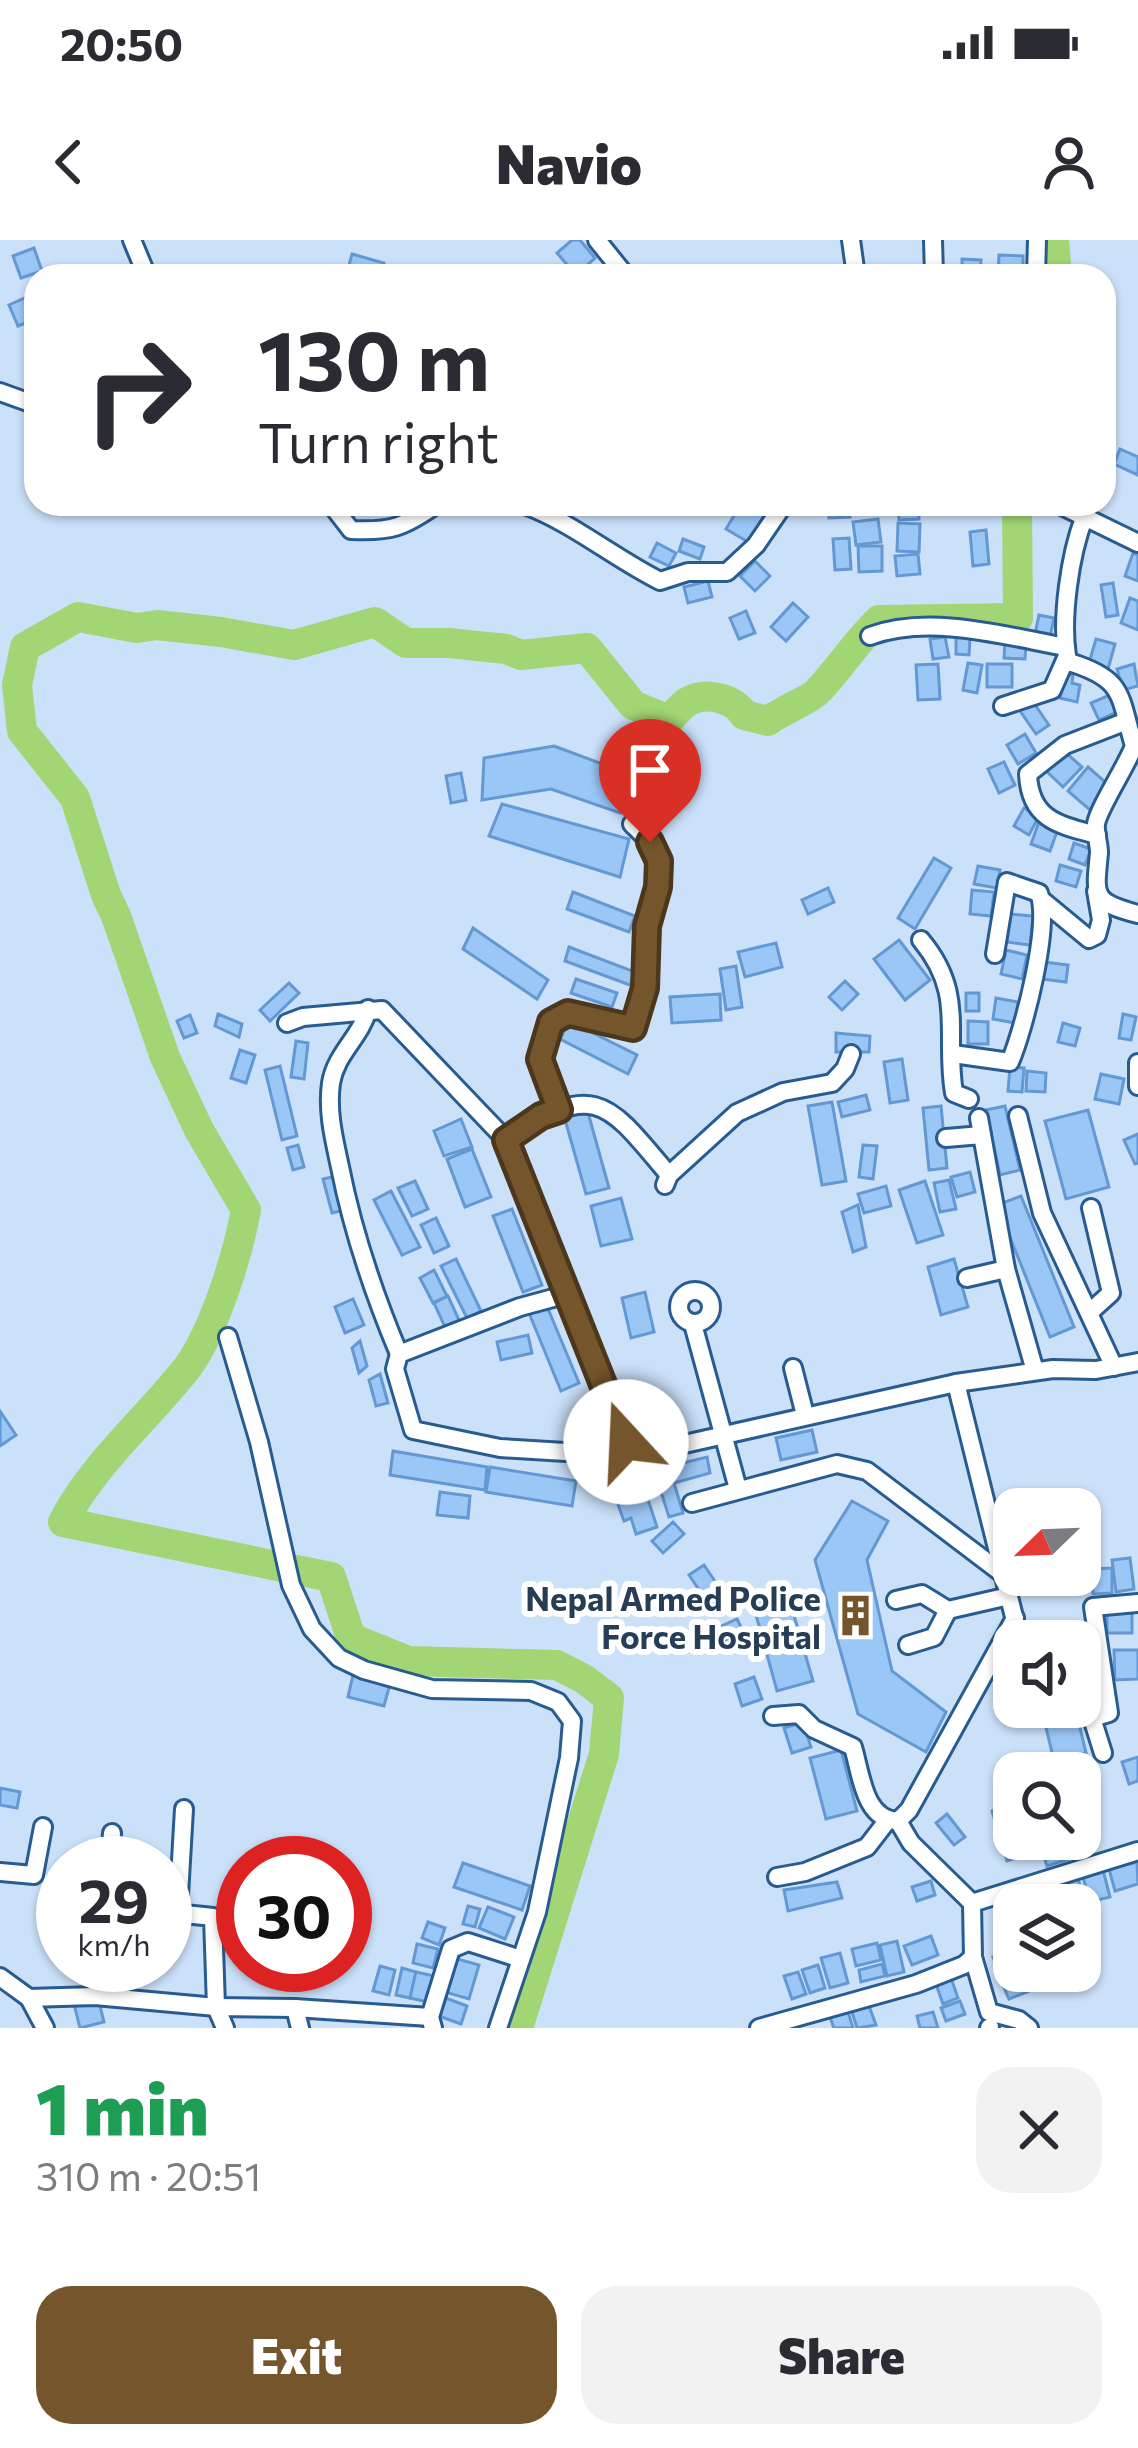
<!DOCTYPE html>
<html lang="en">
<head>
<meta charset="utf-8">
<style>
	:root { --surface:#fff; --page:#f2f2f3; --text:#2b2b33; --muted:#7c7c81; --accent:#75552b }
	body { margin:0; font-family:Commissioner,sans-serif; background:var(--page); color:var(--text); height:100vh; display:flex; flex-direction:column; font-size:45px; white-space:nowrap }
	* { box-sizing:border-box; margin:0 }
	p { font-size:39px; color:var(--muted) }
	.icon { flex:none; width:66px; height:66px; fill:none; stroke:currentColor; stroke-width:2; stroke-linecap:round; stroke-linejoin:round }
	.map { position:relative; height:1788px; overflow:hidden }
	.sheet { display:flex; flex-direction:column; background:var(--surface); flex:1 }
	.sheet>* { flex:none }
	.banner { position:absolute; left:24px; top:24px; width:1092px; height:252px; border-radius:36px; box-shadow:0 3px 9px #0004; background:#fff; color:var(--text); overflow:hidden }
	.needle { width:78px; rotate:247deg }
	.tools { position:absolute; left:993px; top:1248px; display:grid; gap:24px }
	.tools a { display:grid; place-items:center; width:108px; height:108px; border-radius:24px; background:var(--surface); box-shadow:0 3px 9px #0004; font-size:60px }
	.speed { position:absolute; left:36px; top:1596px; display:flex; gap:24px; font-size:60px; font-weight:700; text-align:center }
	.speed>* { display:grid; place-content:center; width:156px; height:156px; border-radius:50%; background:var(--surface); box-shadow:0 3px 9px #0004; line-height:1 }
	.speed small { font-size:30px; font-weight:400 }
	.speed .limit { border:18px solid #d22; background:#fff; color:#111 }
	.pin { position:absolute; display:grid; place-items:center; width:102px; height:102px; color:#fff; margin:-123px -51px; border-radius:50% 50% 50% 0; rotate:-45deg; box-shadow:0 0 12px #0007 }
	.pin .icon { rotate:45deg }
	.me { position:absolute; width:132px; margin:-66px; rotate:340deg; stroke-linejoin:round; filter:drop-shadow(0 0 9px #0008) }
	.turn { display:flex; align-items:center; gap:42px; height:252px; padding:0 36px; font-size:54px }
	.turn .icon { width:156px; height:156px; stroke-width:2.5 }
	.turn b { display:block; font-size:84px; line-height:102px }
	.round { display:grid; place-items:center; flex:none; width:126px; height:126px; border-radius:36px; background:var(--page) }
	.overview { display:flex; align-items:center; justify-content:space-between; height:204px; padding:0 36px }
	h1 { font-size:72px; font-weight:800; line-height:90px; color:#1e9e55 }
	.action { display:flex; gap:24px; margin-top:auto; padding:24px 36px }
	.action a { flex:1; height:138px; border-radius:36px; background:var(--accent); color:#fff; font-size:48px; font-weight:800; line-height:138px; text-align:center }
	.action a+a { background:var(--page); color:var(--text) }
	.status { display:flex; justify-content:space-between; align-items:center; height:84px; padding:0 60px; background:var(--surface); direction:ltr }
	.status svg { height:33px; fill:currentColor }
	header { display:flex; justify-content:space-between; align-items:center; height:156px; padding:0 36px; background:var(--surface); font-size:54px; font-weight:800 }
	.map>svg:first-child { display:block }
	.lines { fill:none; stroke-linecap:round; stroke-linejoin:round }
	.river { stroke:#a2d573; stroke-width:30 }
	.building { fill:#9bc7f7; stroke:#6398d2; stroke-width:3 }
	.minor-casing { stroke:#285c91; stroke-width:22 }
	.minor { stroke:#fff; stroke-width:16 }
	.route-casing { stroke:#4c371c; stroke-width:30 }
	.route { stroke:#75552b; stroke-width:21 }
	.labels { text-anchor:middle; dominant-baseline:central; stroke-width:12; stroke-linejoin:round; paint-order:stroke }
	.poi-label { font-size:33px; font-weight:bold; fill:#263d55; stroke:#fff; text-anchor:end }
</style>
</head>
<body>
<div class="status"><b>20:50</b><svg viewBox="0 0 49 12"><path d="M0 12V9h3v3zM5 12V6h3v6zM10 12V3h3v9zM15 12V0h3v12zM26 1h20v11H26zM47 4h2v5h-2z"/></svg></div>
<header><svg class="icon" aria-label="back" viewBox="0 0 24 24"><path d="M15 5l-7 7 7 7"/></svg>Navio<svg class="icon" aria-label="person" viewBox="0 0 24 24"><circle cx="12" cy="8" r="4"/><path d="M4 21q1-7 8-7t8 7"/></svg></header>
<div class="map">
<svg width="1138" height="1788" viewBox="0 0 1138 1788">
	<rect width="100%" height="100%" fill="#cbe1fa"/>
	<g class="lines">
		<!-- river -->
		<g class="river">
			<path d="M1054,0L1057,36"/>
			<path d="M518,1788L604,1514L609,1458L584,1439L557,1425L408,1421L351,1398L331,1337L63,1282C94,1223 146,1180 187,1128C214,1092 238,1014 246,970L199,890L165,817L116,676L106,655L75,558L22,491L17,445L25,407L78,377L137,388L157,385L221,392L294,405L375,382L406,403H449L506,409L521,415L587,408L633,465L669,480C675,474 683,463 691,460C708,452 735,459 744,475L768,481C780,472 812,458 817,452C839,429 856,402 879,380L1018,378L1017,264"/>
		</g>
	</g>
	<!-- building -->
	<g class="building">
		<path d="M572,0H580L595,18L576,35L557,13Z"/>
		<path d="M34,8L42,31L21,38L13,16Z"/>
		<path d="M352,14L384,23L381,36H346Z"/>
		<path d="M999,15L1023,16V36H998Z"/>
		<path d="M962,19L981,20L980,36H962Z"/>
		<path d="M27,57L36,79L18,86L9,65Z"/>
		<path d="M1120,209L1138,217V235L1114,224Z"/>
		<path d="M741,264L765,274L748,302L726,289Z"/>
		<path d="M829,264H849L850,277L829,278Z"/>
		<path d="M898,264H918L919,279L899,280Z"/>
		<path d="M878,279L881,302L856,305L853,282Z"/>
		<path d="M898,283L920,284L919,312L897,311Z"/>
		<path d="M986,290L989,324L973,326L970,292Z"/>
		<path d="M849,298L851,329L835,330L833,299Z"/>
		<path d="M683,299L704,307L700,319L679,311Z"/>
		<path d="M657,303L676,313L669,326L650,317Z"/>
		<path d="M858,306H882V331L859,332Z"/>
		<path d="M1133,313L1138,315V341L1125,336Z"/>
		<path d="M918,314L920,334L897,336L895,316Z"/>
		<path d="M755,321L770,336L755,351L740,336Z"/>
		<path d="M708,341L712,357L688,363L684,347Z"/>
		<path d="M1113,343L1118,375L1106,377L1101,345Z"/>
		<path d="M1130,358L1138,361V390L1121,383Z"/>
		<path d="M793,363L808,377L786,401L771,387Z"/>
		<path d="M746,371L755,393L739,399L730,378Z"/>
		<path d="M1039,375L1054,378L1050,397L1035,394Z"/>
		<path d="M945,397L949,417L933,419L930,399Z"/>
		<path d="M956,397L970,398L969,415L956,414Z"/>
		<path d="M1096,399L1115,404L1108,429L1089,423Z"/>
		<path d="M1005,402L1026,404L1025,419L1004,418Z"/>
		<path d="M968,423L982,425L977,453L963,450Z"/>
		<path d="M938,424L940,459L918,460L916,425Z"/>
		<rect x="987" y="424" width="25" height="23"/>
		<path d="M1134,424L1138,446L1123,450L1117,429Z"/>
		<path d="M1065,434L1073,435L1072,443L1080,445L1077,462L1060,458Z"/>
		<path d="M1112,454L1119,471L1099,480L1091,463Z"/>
		<path d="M1031,459L1049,485L1036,494L1018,468Z"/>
		<path d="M1025,494L1036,513L1018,524L1007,505Z"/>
		<path d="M554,506L621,531L620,573L551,549L482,560L484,518Z"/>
		<path d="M1063,510L1082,527L1063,547L1045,530Z"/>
		<path d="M1004,522L1015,545L999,553L988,529Z"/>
		<path d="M1088,527L1111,547L1090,570L1068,551Z"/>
		<path d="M461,533L466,560L451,563L446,536Z"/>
		<path d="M502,564L629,599L620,637L489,596Z"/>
		<path d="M1024,568L1039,576L1029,595L1014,586Z"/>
		<path d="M1040,579L1059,586L1050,611L1031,604Z"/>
		<path d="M1074,603L1091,609L1085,625L1069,619Z"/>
		<path d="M934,618L951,628L915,689L898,678Z"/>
		<path d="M1060,625L1081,631L1076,647L1056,641Z"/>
		<path d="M978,626L1000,630L997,648L974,644Z"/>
		<path d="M828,648L834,662L808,674L802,660Z"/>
		<path d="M972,650L994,652L991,676L970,674Z"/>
		<path d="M573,652L635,676L629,692L567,669Z"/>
		<path d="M1010,674L1033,676L1030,705L1007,702Z"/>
		<path d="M473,688L548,740L537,759L463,709Z"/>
		<path d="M899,700L930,740L905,760L874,719Z"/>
		<path d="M776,703L782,727L745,737L738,712Z"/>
		<path d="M569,707L635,732L630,745L565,721Z"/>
		<path d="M1006,710L1027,715L1022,739L1001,734Z"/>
		<path d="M1044,722L1068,725L1066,742L1042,739Z"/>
		<path d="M736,726L742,767L726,770L720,729Z"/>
		<path d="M576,739L617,753L612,767L571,753Z"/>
		<path d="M845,741L858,754L842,770L829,757Z"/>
		<path d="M289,743L299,753L270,781L260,770Z"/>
		<rect x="966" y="753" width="13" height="18"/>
		<path d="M720,754L721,780L672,783L670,757Z"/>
		<path d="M996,758L1018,762L1015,783L993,779Z"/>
		<path d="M218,774L242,784L239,797L215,786Z"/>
		<path d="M1123,774L1136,777L1131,800L1119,798Z"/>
		<path d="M190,775L197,793L184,798L177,781Z"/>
		<path d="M569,781L637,815L628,834L560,799Z"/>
		<path d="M968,781L988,782V804H968Z"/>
		<path d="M1063,783L1080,788L1075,806L1058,802Z"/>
		<path d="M836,793L870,796L869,812H836Z"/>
		<path d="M296,801L308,803L304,839L291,837Z"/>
		<path d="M240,810L255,815L246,843L231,838Z"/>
		<path d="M902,819L908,860L890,863L884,822Z"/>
		<path d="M280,826L297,896L282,900L265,830Z"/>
		<path d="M1010,827L1024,828L1022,852L1008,851Z"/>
		<path d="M1027,831L1046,833L1045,852L1026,851Z"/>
		<path d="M1101,834L1124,839L1119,864L1095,859Z"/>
		<path d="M866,855L870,870L842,877L838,862Z"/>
		<path d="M832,862L846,941L822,945L808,866Z"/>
		<path d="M941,866L947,928L929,930L923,868Z"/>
		<path d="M1005,866L1020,930L1000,935L986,870Z"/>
		<path d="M587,869L609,948L586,954L564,876Z"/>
		<path d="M1088,870L1109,947L1066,959L1045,881Z"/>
		<path d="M461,879L472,907L444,916L434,891Z"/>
		<path d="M1138,894V923L1135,924L1124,900Z"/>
		<path d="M298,905L304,927L293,930L287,908Z"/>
		<path d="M863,905L877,906L873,939L859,937Z"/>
		<path d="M472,909L491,957L465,967L447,919Z"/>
		<path d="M970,932L975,952L957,957L951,937Z"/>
		<path d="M336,936L345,970L332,973L323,939Z"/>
		<path d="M949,940L956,969L940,972L934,943Z"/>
		<path d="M415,941L428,969L412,976L398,948Z"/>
		<path d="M925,941L943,995L917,1003L899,950Z"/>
		<path d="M886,946L891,966L864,973L858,954Z"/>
		<path d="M391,951L420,1007L402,1015L374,960Z"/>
		<path d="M1021,956L1074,1087L1050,1097L997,965Z"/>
		<path d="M621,958L632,999L601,1006L591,966Z"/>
		<path d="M858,965L866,1007L853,1012L842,972Z"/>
		<path d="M512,969L542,1045L523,1052L493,976Z"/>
		<path d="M436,978L449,1006L434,1013L421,985Z"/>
		<path d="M456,1019L481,1071L467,1078L441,1026Z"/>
		<path d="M954,1019L968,1067L941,1075L928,1027Z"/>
		<path d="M434,1030L447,1056L433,1063L420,1038Z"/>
		<path d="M645,1052L654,1092L631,1098L622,1058Z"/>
		<path d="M448,1056L459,1080L445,1087L434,1063Z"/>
		<path d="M353,1059L364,1085L345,1093L335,1067Z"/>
		<path d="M546,1064L579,1143L561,1151L529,1073Z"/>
		<path d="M528,1095L532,1113L501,1120L497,1102Z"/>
		<path d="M360,1101L367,1126L359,1133L352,1108Z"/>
		<path d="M380,1134L388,1163L376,1166L369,1140Z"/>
		<path d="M0,1171L16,1195L0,1206Z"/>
		<path d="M812,1190L817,1212L781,1220L776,1198Z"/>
		<path d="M393,1211L487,1227L485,1250L390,1235Z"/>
		<path d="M707,1217L710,1233L674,1243L683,1273L669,1277L654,1230Z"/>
		<path d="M490,1227L576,1241L572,1266L486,1252Z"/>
		<path d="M640,1235L657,1287L636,1294L631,1278L624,1281L611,1245Z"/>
		<path d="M440,1252L470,1256L468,1278L437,1275Z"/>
		<path d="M852,1261L888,1281L867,1320L892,1431L946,1472L926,1512L858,1474L815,1320Z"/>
		<path d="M673,1282L684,1294L663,1313L652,1301Z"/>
		<path d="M1130,1318L1134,1349L1116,1352L1112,1320Z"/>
		<path d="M704,1325L727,1359L712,1369L689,1335Z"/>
		<path d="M1112,1328V1353L1093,1354V1329Z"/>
		<path d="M791,1365L813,1441L777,1451L756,1375Z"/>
		<path d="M1132,1370V1393H1107V1371Z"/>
		<path d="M737,1379L743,1391L721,1402L715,1389Z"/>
		<path d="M1114,1410H1138V1439L1115,1440Z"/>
		<path d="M353,1435L390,1444L384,1466L348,1457Z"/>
		<path d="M754,1437L762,1459L742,1466L735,1444Z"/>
		<path d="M1076,1471L1086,1513L1054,1521L1044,1479Z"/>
		<path d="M803,1482L811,1507L792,1513L784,1488Z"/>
		<path d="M841,1510L857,1571L826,1579L810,1518Z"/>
		<path d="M1138,1517V1541L1129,1544L1122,1522Z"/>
		<path d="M0,1548L20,1552L17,1568L0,1565Z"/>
		<path d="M1012,1565L1014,1599H1022L1027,1615L1007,1621L992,1571Z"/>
		<path d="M947,1574L965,1597L954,1605L936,1583Z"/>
		<path d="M1038,1599H1069L1075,1617L1047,1626Z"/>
		<path d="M1137,1622L1138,1644L1115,1651L1109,1629Z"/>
		<path d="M463,1623L530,1646L522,1670L454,1647Z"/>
		<path d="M1103,1630L1110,1657L1090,1662L1083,1637Z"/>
		<path d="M1077,1636L1087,1666L1062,1665L1055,1643Z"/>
		<path d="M931,1641L935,1655L917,1661L912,1647Z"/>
		<path d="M837,1642L842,1658L788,1671L784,1650Z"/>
		<path d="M1051,1646L1058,1665H1037L1032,1653Z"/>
		<path d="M468,1666L480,1669L475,1687L463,1684Z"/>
		<path d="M488,1667L514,1677L505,1699L479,1688Z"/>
		<path d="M1091,1667L1098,1692L1080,1697V1670Z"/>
		<path d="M428,1682L445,1688L439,1705L422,1698Z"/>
		<path d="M931,1696L938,1715L912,1725L904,1706Z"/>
		<path d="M897,1701L904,1732L887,1736L880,1705Z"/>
		<path d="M877,1703L881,1720L856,1726L852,1709Z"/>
		<path d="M417,1704L438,1709L433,1728L413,1723Z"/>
		<path d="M1014,1709V1731H1018L1001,1738L993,1717Z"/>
		<path d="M840,1713L848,1743L830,1748L821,1718Z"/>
		<path d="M454,1718L479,1725L469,1759L445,1752Z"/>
		<path d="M882,1724L885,1736L861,1742L859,1730Z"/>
		<path d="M818,1725L825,1748L810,1753L802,1730Z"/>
		<path d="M380,1726L395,1730L389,1755L373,1751Z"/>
		<path d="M402,1728L416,1732L410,1758L396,1755Z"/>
		<path d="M416,1732L434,1736L428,1762L410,1758Z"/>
		<path d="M798,1732L806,1754L792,1759L784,1736Z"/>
		<path d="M1025,1733L1032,1750L1009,1759L1002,1743Z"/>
		<path d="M951,1738L958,1758L943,1764L936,1744Z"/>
		<path d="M443,1757L467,1766L461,1784L436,1775Z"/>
		<path d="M98,1758L104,1782L80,1788L74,1764Z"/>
		<path d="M960,1761L965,1774L946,1781L941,1768Z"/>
		<path d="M868,1763L876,1785L857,1788L851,1769Z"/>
		<path d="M847,1769L853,1788H834L829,1775Z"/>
		<path d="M933,1772L938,1788H920L917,1776Z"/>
	</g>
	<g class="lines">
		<defs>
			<g id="minor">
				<path d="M132,0L147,36"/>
				<path d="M597,0L626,36"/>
				<path d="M851,0L856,36"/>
				<path d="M933,0L934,36"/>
				<path d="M1036,36L1037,0"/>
				<path d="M0,152L36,165"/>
				<path d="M331,264L351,290C392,292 404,287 437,264"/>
				<path d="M522,264C572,282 612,317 660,341L688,332H727L756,305L784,264"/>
				<path d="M1058,264L1138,303"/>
				<path d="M1084,278C1070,315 1061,377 1067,416L1069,422C1125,439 1119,455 1134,506C1127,525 1098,569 1096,584C1095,593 1099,603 1099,613C1095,655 1091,662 1138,674"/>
				<path d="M870,396C930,374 1005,396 1066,407"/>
				<path d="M1003,466L1052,450L1067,416"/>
				<path d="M1097,595C1059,585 1030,580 1028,534L1065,505L1127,481"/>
				<path d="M1043,661L1089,699L1097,695L1101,680L1096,651"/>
				<path d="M921,700C966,754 944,793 954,853L969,859"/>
				<path d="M368,769C361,797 336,813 331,843C327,872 334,899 340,927C353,993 373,1052 399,1114"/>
				<path d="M287,783L303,777L382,770L506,900L631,1216"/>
				<path d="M953,814L1010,822C1024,789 1051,685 1039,653L1007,642L995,714"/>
				<path d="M1138,823V846"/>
				<path d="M559,870L540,819L551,781L568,773L633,788C646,746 642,727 647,686C649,664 663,644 659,622C656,606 643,595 632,584"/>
				<path d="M1018,876L1042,973L1114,1127"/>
				<path d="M979,878L1006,1029"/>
				<path d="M946,898L982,895"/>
				<path d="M506,900C595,839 607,861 669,935"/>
				<path d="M665,945L669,935L737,873L783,852L832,843L845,829L851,814"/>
				<path d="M967,1038L1006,1029L1035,1131"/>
				<circle cx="695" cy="1067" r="16"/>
				<path d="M568,1054L520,1067L399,1114L395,1129L413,1190L500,1208L631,1216L956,1143L1053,1129L1096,1130L1138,1122"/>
				<path d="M1090,1072L1111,1053L1091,968"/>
				<path d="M693,1084L738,1249"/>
				<path d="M228,1097L259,1202L291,1345L312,1389L339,1418L364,1430L432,1449L531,1451L558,1462L572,1481L569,1518L537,1672L498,1788"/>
				<path d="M793,1128L805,1175"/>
				<path d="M956,1143L1020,1401"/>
				<path d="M692,1263L837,1224L867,1231L1003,1334"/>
				<path d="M1080,1295L1087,1294L1084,1276"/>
				<path d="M896,1360L922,1354L948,1370L1009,1356"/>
				<path d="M908,1405L934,1397L948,1370"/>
				<path d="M1037,1467L1038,1472"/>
				<path d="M773,1476L799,1474L814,1489L853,1507C861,1534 864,1580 898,1581L909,1570L1015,1378"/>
				<path d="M1103,1513L1092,1478L1109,1473L1093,1367L1138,1363"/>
				<path d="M898,1581L911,1603L972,1663"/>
				<path d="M110,1623L112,1593"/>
				<path d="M0,1632L34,1635L43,1587"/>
				<path d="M777,1637L805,1632L867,1607L887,1581"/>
				<path d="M178,1672L184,1569"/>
				<path d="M973,1717L989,1772L1019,1780L1029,1788"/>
				<path d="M0,1737L29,1758L95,1756L216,1767L213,1677L165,1672"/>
				<path d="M29,1758L45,1788"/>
				<path d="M225,1788L216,1767L295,1768"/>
				<path d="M300,1788L295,1768L430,1777"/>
				<path d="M433,1788L430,1777L451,1709L468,1702L521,1719"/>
				<path d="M759,1788L916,1744L964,1725L973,1717L972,1663L1138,1611"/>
				<path d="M989,1788L990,1787"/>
			</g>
		</defs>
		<!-- minor casing -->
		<use href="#minor" class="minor-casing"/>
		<!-- minor -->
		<use href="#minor" class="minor"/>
	</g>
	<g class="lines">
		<defs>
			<path id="route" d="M626,1202L506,900L541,876L559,870L540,819L551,782L568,773L633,788L645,748L647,686L658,647L659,621L650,602"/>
		</defs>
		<!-- route casing -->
		<use href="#route" class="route-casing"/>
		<!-- route -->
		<use href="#route" class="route"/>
	</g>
	<!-- icons -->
	<defs>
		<symbol id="building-bare" viewBox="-9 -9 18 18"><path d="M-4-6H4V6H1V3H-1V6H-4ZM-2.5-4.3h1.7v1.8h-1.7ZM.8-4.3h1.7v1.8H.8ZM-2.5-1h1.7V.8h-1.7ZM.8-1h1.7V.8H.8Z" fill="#75552b" stroke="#fff" stroke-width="2.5" paint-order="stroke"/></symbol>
	</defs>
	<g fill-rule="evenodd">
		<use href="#building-bare" x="826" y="1346" width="59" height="59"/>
	</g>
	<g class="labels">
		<!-- poi labels -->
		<g class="poi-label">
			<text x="821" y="1357">Nepal Armed Police<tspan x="821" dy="38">Force Hospital</tspan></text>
		</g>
	</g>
</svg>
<div class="tools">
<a><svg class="needle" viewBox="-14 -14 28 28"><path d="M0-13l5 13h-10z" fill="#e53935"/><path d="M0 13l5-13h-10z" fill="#7c7c81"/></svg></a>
<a><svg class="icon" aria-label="sound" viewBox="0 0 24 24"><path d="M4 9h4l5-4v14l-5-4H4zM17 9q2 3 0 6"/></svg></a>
<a><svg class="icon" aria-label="search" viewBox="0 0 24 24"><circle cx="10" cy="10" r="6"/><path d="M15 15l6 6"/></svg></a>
<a><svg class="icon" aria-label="layers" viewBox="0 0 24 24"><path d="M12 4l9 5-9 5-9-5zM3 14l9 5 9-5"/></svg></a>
</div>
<div class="speed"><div>29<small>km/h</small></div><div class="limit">30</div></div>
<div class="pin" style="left:650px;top:602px;background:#d93025"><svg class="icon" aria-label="arrive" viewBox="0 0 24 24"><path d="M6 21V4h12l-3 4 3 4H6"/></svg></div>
<svg class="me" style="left:626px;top:1202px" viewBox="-20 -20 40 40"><circle r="19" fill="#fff"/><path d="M0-13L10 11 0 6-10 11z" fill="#75552b"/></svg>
<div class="banner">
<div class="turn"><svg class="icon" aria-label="right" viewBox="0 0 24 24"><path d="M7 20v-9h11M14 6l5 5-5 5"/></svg><div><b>130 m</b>Turn right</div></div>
</div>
</div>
<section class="sheet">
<div class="overview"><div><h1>1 min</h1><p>310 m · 20:51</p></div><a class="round"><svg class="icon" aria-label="close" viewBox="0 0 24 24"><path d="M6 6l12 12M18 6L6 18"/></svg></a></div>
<div class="action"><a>Exit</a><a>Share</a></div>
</section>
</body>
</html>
